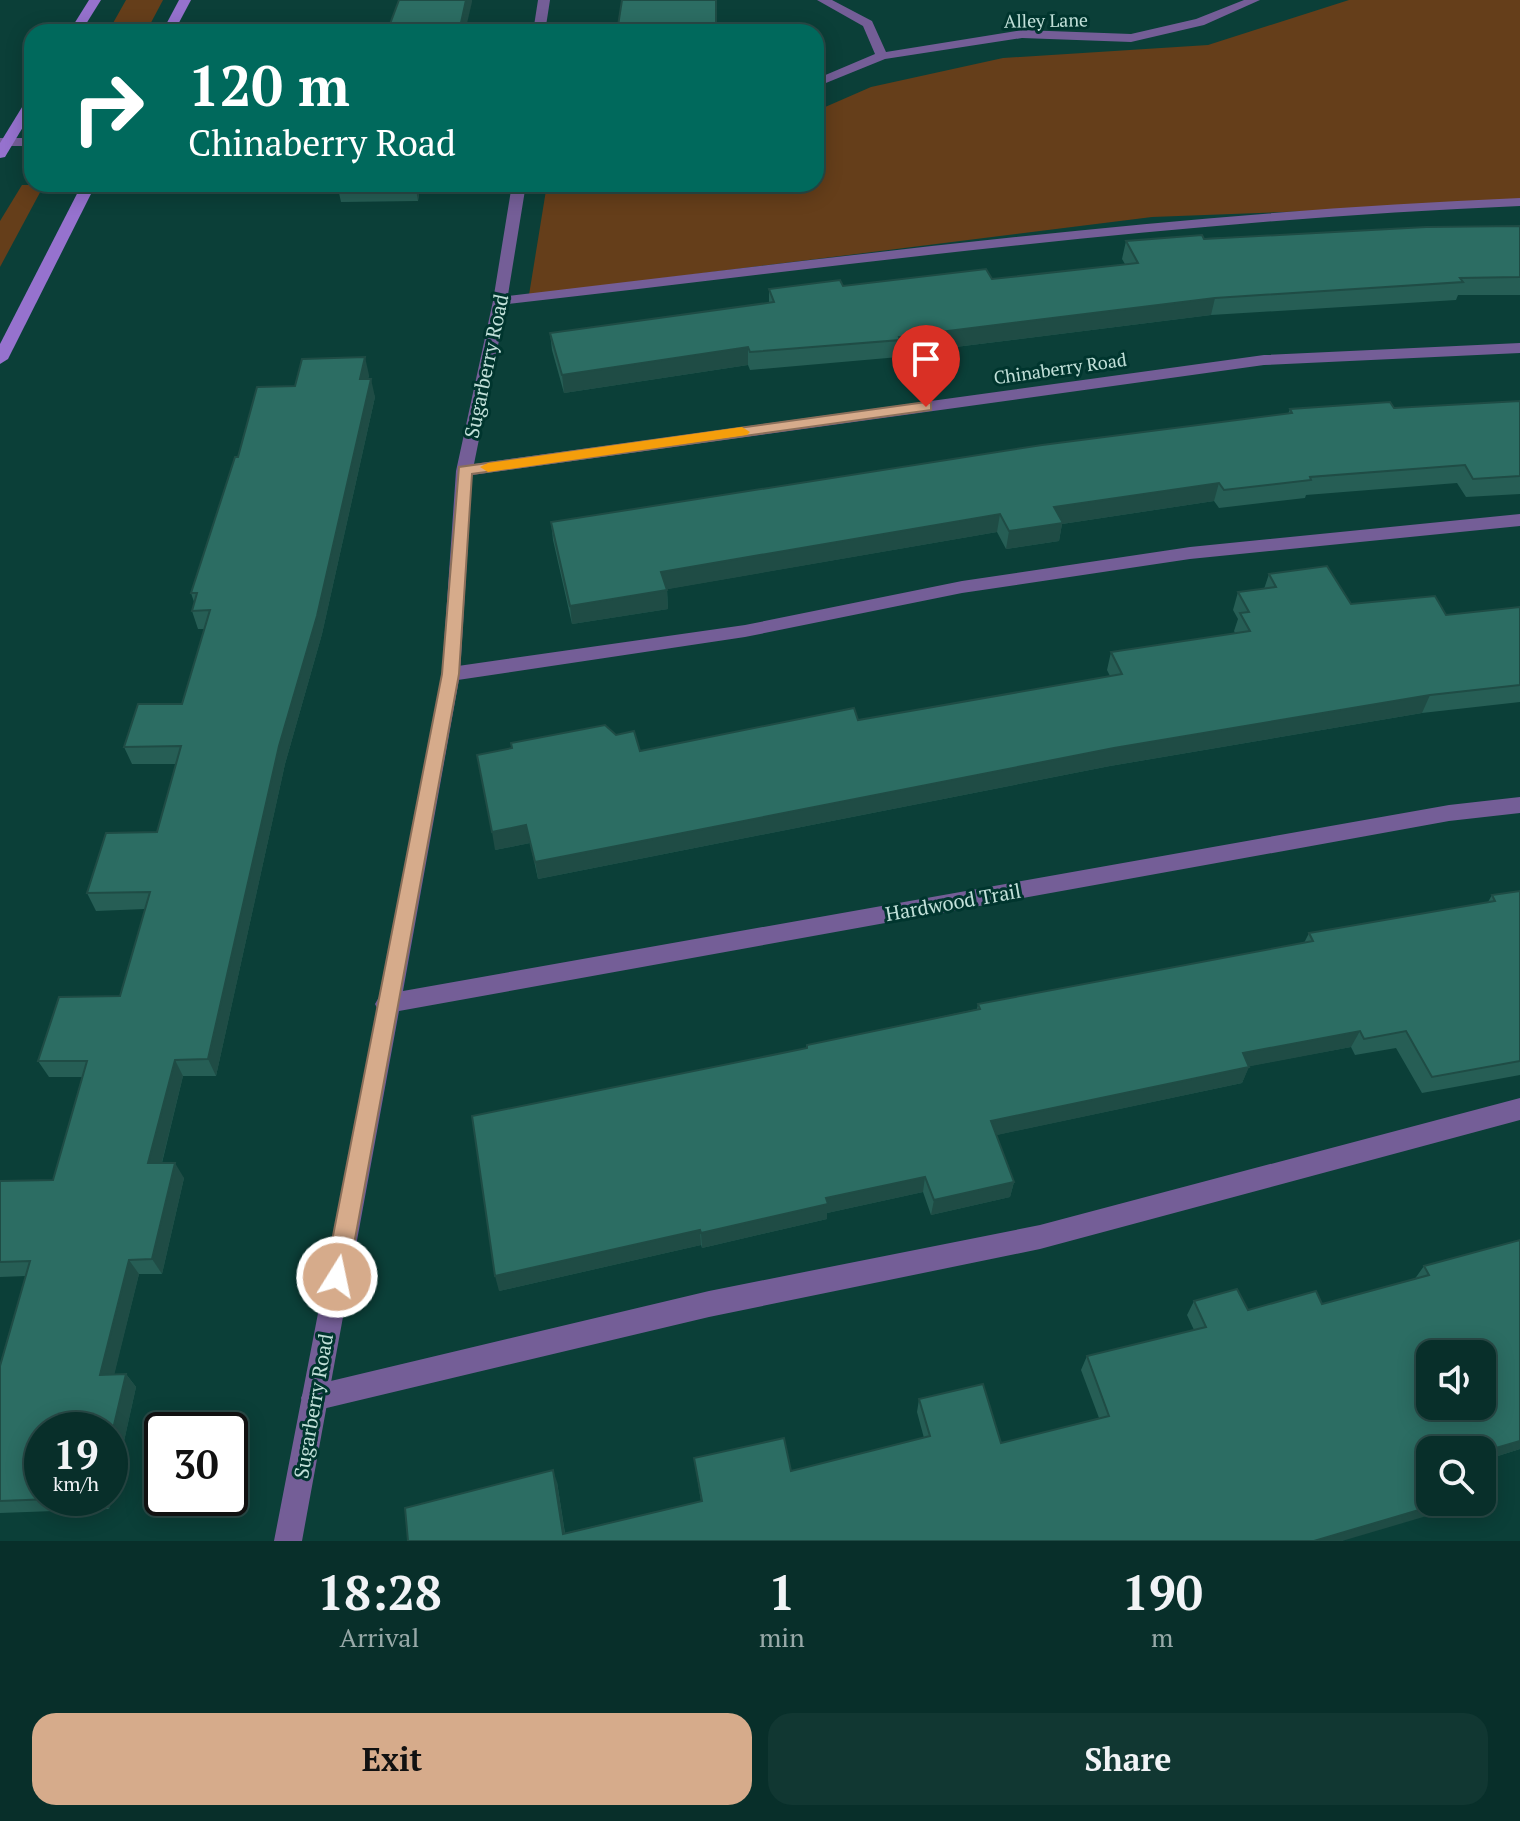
<!DOCTYPE html>
<html lang="en">
<head>
<meta charset="utf-8">
<style>
	:root { --surface:#082f2a; --page:#113732; --text:#f1f3f6; --muted:#98a9a8; --line:#294a47; --accent:#d6ab8b }
	body { margin:0; font-family:"PT Serif",serif; background:var(--page); color:var(--text); height:100vh; display:flex; flex-direction:column; font-size:30px; white-space:nowrap }
	* { box-sizing:border-box; margin:0 }
	p { font-size:26px; color:var(--muted) }
	.icon { flex:none; width:44px; height:44px; fill:none; stroke:currentColor; stroke-width:2; stroke-linecap:round; stroke-linejoin:round }
	.map { position:relative; height:1541px; overflow:hidden }
	.panel { display:flex; flex-direction:column; background:var(--surface); flex:1 }
	.panel>* { flex:none }
	.guide { position:absolute; left:24px; top:24px; width:800px; height:168px; border-radius:24px; box-shadow:0 4px 20px #0003,0 0 0 2px var(--line); background:#00695c; color:#fff; overflow:hidden }
	.buttons { position:absolute; left:1416px; top:1340px; display:grid; gap:16px }
	.buttons a { display:grid; place-items:center; width:80px; height:80px; border-radius:16px; background:var(--surface); box-shadow:0 4px 20px #0003,0 0 0 2px var(--line); font-size:40px }
	.speed { position:absolute; left:24px; top:1412px; display:flex; gap:16px; font-size:40px; font-weight:700; text-align:center }
	.speed>* { display:grid; place-content:center; width:104px; height:104px; border-radius:50%; background:var(--surface); box-shadow:0 4px 20px #0003,0 0 0 2px var(--line); line-height:1 }
	.speed small { font-size:20px; font-weight:400 }
	.speed .limit { border:4px solid #111; border-radius:12px; background:#fff; color:#111 }
	.pin { position:absolute; display:grid; place-items:center; width:68px; height:68px; color:#fff; margin:-82px -34px; border-radius:50% 50% 50% 0; rotate:-45deg; box-shadow:0 0 8px #0007 }
	.pin .icon { rotate:45deg }
	.me { position:absolute; width:88px; margin:-44px; rotate:10deg; stroke-linejoin:round; filter:drop-shadow(0 0 6px #0008) }
	.turn { display:flex; align-items:center; gap:28px; height:168px; padding:0 32px; font-size:36px }
	.turn .icon { width:104px; height:104px; stroke-width:2.5 }
	.turn b { display:block; font-size:56px; line-height:68px }
	.eta { display:flex; justify-content:space-evenly; align-items:center; height:136px; text-align:center }
	.eta b { font-size:48px; font-weight:800; line-height:56px }
	.button { display:flex; gap:16px; margin-top:auto; padding:16px 32px }
	.button a { flex:1; height:92px; border-radius:24px; background:var(--accent); color:#111; font-size:32px; font-weight:800; line-height:92px; text-align:center }
	.button a+a { background:var(--page); color:var(--text) }
	.map>svg:first-child { display:block }
	.green { fill:#653e1a }
	.lines { fill:none; stroke-linecap:round; stroke-linejoin:round }
	.lane { fill:#745e97; fill-rule:evenodd }
	.street { fill:#745e97; fill-rule:evenodd }
	.secondary { fill:#9672ce; fill-rule:evenodd }
	.wall { fill:#265e55; fill-rule:evenodd }
	.shaded-wall { fill:#1f4c45 }
	.building { fill:#2c6d63; stroke:#1f4c45; stroke-width:2; fill-rule:evenodd }
	.route { fill:#d6ab8b; stroke:#8b6f5a; stroke-width:2 }
	.slow { fill:#f59e0b }
	.labels { text-anchor:middle; dominant-baseline:central; stroke-width:6; stroke-linejoin:round; paint-order:stroke }
	.far-street-label { font-size:18px; fill:#c1e0d9; stroke:#00352e }
	.street-label { font-size:20px; fill:#c1e0d9; stroke:#00352e }
</style>
</head>
<body>
<div class="map">
<svg width="1520" height="1541" viewBox="0 0 1520 1541">
	<rect width="100%" height="100%" fill="#0b3f38"/>
	<!-- green -->
	<g class="green">
		<path d="M126,0H163L146,32H108Z"/>
		<path d="M1349,0H1520V203L1152,217L529,295L547,184H816V111L871,87L1003,58L1208,45Z"/>
		<path d="M22,185H44L0,267V221Z"/>
	</g>
	<g class="lines">
		<!-- lane -->
		<g class="lane">
			<path d="M817,0H832L872,21L886,52L1022,30L1131,34L1196,19L1244,0H1260L1204,25L1131,42L1022,38L885,59L816,87V79L875,54L863,26Z"/>
			<path d="M1520,198V206C1178,220 840,266 500,305L493,301L500,297C840,257 1178,212 1520,198Z"/>
			<path d="M1520,514V526L1190,559L962,593L745,637L451,681L442,674L451,667L745,625L962,581L1190,547Z"/>
			<path d="M1520,1098V1120L1040,1249L709,1317L314,1411L305,1407L301,1398L305,1389L314,1385L709,1291L1040,1225Z"/>
		</g>
		<!-- street -->
		<g class="street">
			<path d="M538,0H550L545,32H533Z"/>
			<rect x="0" y="138" width="32" height="8"/>
			<path d="M512,184H526L507,301L474,464L1264,355L1520,343V353L1264,365L472,475L460,674L403,991L1449,805L1520,797V813L1449,821L399,1011L302,1541H274L377,1008L375,1004L379,997L442,674L456,471L493,301Z"/>
		</g>
		<!-- secondary -->
		<g class="secondary">
			<path d="M89,0H101L81,32H69Z"/>
			<path d="M179,0H191L174,32H162Z"/>
			<path d="M32,98V112L5,157L0,158V143L27,99Z"/>
			<path d="M82,184H96L8,359L0,364V344Z"/>
		</g>
	</g>
	<!-- wall -->
	<g class="wall">
		<path d="M337,184H429L428,188H420L418,201L341,202Z"/>
		<path d="M1520,226V295H1458L1456,300L1211,315L899,354V357L750,370L748,365L564,393L552,350L550,333L769,303V289L992,279L1125,264L1122,259L1126,241Z"/>
		<path d="M369,375L368,379L375,397L322,634L285,764L216,1076H183L162,1163L184,1178L162,1274H139L114,1374H126L136,1387L109,1509L0,1513V1366L26,1276L0,1277V1181L53,1180L82,1077H49L38,1061L120,996L145,909L96,911L87,893L157,832L176,764H132L124,747L182,704L205,629H198L192,611L194,602L191,593L238,457ZM42,1430L110,1498H42Z"/>
		<path d="M1520,401V494L1466,497L1457,483L1306,495L1305,498L1219,508L1214,501L1062,524L1059,541L1006,549L997,532L667,589L668,609L572,624L553,540L551,522L1288,414L1290,409L1394,408Z"/>
		<path d="M1269,574L1351,604L1446,615L1520,607V702L1422,713L1110,766L538,879L530,843L495,850L616,735L640,751L858,720L1110,676L1107,670L1111,652L1235,633L1234,631L1238,619L1233,610L1238,592L1264,589Z"/>
		<path d="M1520,891V1075L1422,1093L1396,1048L1355,1055L1351,1047L1249,1066L1242,1083L996,1135L1014,1182L1010,1197L931,1215L923,1192L827,1213V1219L702,1248L701,1245L499,1291L807,1048V1045L977,1009L978,1004L1304,943L1309,933L1488,902L1492,895Z"/>
		<path d="M1520,1240V1449L1482,1461V1450L1342,1541H408L557,1482L565,1533L701,1501L694,1458L791,1471L924,1438L917,1412L919,1399L1001,1443L1099,1418L1081,1370L1087,1356L1194,1330L1187,1315L1194,1301L1248,1310L1322,1304L1414,1280L1424,1266Z"/>
	</g>
	<!-- shaded-wall -->
	<g class="shaded-wall">
		<path d="M466,0H472V2L465,32H459Z"/>
		<path d="M415,184H420V188L418,201Z"/>
		<path d="M1215,298L1211,315L899,354L900,340L899,337Z"/>
		<path d="M748,347V365L564,393L562,375Z"/>
		<path d="M365,357L369,375L364,397L360,379Z"/>
		<path d="M371,379L375,397L322,634L285,764L216,1076L208,1059L279,746Z"/>
		<path d="M1219,483L1214,501L1062,524L1059,541L1006,549L1009,531L1054,507Z"/>
		<path d="M1000,514L997,532L663,590L661,572Z"/>
		<path d="M667,590L668,609L572,624L570,606Z"/>
		<path d="M1430,695L1422,713L1110,766L538,879L535,862L1114,748Z"/>
		<path d="M526,825L530,843L495,850L492,832Z"/>
		<path d="M1360,1031L1351,1047L1236,1069L1243,1053Z"/>
		<path d="M175,1060L183,1076L158,1178L148,1163Z"/>
		<path d="M1249,1067L1242,1083L988,1137L991,1121Z"/>
		<path d="M175,1163L184,1178L162,1274L152,1259Z"/>
		<path d="M925,1177L923,1192L827,1213V1219L702,1248L701,1233L826,1198Z"/>
		<path d="M1014,1182L1010,1197L931,1215L934,1200Z"/>
		<path d="M700,1230L701,1245L499,1291L495,1276Z"/>
		<path d="M129,1260L139,1274L111,1388L100,1375Z"/>
		<path d="M126,1374L136,1387L109,1509L98,1498H110V1442Z"/>
		<path d="M1520,1441V1449L1482,1461V1452Z"/>
		<path d="M553,1470L557,1482L566,1541L563,1534Z"/>
		<path d="M1446,1502H1474L1342,1541H1314Z"/>
	</g>
	<!-- building -->
	<g class="building">
		<path d="M399,0H466L459,32H387Z"/>
		<path d="M622,0H716V32H617Z"/>
		<path d="M337,184H403L337,185Z"/>
		<path d="M1520,226V277L1460,278L1463,282L1215,298L899,337L900,340L750,352L748,347L562,375L550,333L774,302L769,289L840,280L843,286L986,269L992,279L1138,263L1126,241L1202,235L1204,239L1426,227Z"/>
		<path d="M365,357L360,379H371L317,616L279,746L208,1059L175,1060L148,1163H175L152,1259L129,1260L100,1375L126,1374L110,1442V1430H42V1498H78L0,1501V1366L30,1261L0,1262V1181L53,1180L87,1061H38L59,997L120,996L150,892L87,893L106,833L157,832L181,746L124,747L138,704H182L210,610L192,611L197,593H191L235,457H238L257,387L295,386L302,359Z"/>
		<path d="M1520,401V476L1473,479L1465,465L1310,477L1311,480L1224,490L1219,483L1054,507L1063,523L1009,531L1000,514L661,572L667,590L570,606L551,522L1042,445L1292,413L1290,409L1390,402L1394,408Z"/>
		<path d="M1327,566L1351,604L1435,596L1446,615L1520,607V685L1430,695L1114,748L535,862L526,825L492,832L477,755L512,748L511,743L605,725L616,735L634,731L640,751L854,708L858,720L1122,674L1111,652L1250,631L1240,613L1249,612L1238,592L1276,587L1269,574Z"/>
		<path d="M1520,891V1061L1432,1077L1406,1031L1364,1039L1360,1031L1243,1053L1249,1067L991,1121L1014,1182L934,1200L925,1177L826,1198L828,1204L701,1233L700,1230L495,1276L472,1116L807,1048V1045L980,1009L978,1004L1313,941L1309,933L1495,901L1492,895Z"/>
		<path d="M1520,1240V1441L1482,1452V1450H1430V1502H1446L1314,1541H408L405,1508L553,1470L563,1534L702,1501L694,1458L784,1438L791,1471L930,1436L919,1399L983,1384L1001,1443L1109,1416L1087,1356L1206,1327L1194,1301L1237,1289L1248,1310L1316,1291L1322,1304L1429,1275L1424,1266ZM1430,1354H1482V1406H1430Z"/>
		<path d="M1482,1474L1490,1489L1482,1492Z"/>
	</g>
	<!-- route -->
	<path class="route" d="M926,402L931,403V410L472,474L459,674L348,1277L345,1285L337,1288L328,1285L325,1277L442,674L459,467Z"/>
	<!-- slow -->
	<path class="slow" d="M742,427L750,432L747,435L488,472L480,467L488,463Z"/>
	<g class="labels">
		<!-- far-street labels -->
		<g class="far-street-label">
			<text transform="translate(1046 20) rotate(-1)">Alley Lane</text>
			<text transform="translate(1060 368) rotate(-8)">Chinaberry Road</text>
		</g>
		<!-- street labels -->
		<g class="street-label">
			<text transform="translate(486 366) rotate(-78)">Sugarberry Road</text>
			<text transform="translate(953 902) rotate(-10)">Hardwood Trail</text>
			<text transform="translate(313 1406) rotate(-80)">Sugarberry Road</text>
		</g>
	</g>
</svg>
<div class="buttons">
<a><svg class="icon" aria-label="sound" viewBox="0 0 24 24"><path d="M4 9h4l5-4v14l-5-4H4zM17 9q2 3 0 6"/></svg></a>
<a><svg class="icon" aria-label="search" viewBox="0 0 24 24"><circle cx="10" cy="10" r="6"/><path d="M15 15l6 6"/></svg></a>
</div>
<div class="speed"><div>19<small>km/h</small></div><div class="limit">30</div></div>
<div class="pin" style="left:926px;top:407px;background:#d93025"><svg class="icon" aria-label="arrive" viewBox="0 0 24 24"><path d="M6 21V4h12l-3 4 3 4H6"/></svg></div>
<svg class="me" style="left:337px;top:1277px" viewBox="-20 -20 40 40"><circle r="17" fill="#d6ab8b" stroke="#fff" stroke-width="3"/><path d="M0-11L8 9 0 5-8 9z" fill="#fff"/></svg>
<div class="guide">
<div class="turn"><svg class="icon" aria-label="right" viewBox="0 0 24 24"><path d="M7 20v-9h11M14 6l5 5-5 5"/></svg><div><b>120 m</b>Chinaberry Road</div></div>
</div>
</div>
<section class="panel">
<div class="eta">
<div><b>18:28</b><p>Arrival</p></div>
<div><b>1</b><p>min</p></div>
<div><b>190</b><p>m</p></div>
</div>
<div class="button"><a>Exit</a><a>Share</a></div>
</section>
</body>
</html>
